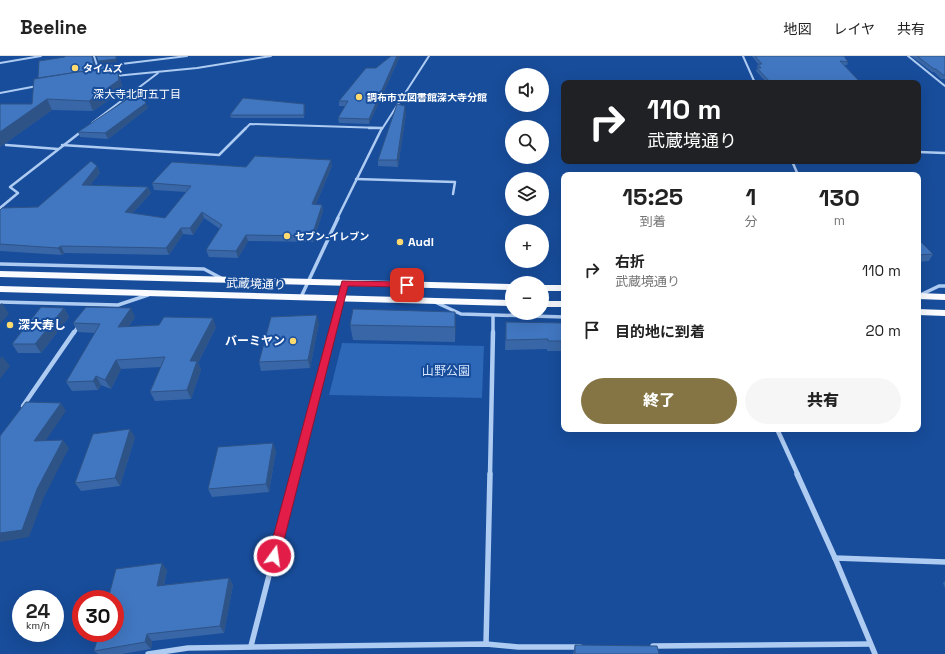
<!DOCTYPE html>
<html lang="ja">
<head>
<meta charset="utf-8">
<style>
	:root { --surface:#fff; --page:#f6f6f6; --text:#222; --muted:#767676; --line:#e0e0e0; --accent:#857545 }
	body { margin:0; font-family:"Space Grotesk","Noto Sans JP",sans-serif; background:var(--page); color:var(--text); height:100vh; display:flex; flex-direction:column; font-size:15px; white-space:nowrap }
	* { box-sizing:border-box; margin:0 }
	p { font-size:13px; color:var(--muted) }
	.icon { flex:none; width:22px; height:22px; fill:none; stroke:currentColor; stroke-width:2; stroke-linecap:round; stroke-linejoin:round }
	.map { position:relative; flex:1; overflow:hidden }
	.sheet { position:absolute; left:561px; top:116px; width:360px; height:260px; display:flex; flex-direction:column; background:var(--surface); border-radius:8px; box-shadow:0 4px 16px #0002 }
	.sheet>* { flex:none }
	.guide { position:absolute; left:561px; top:24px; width:360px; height:84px; border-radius:8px; box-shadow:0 4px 16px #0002; background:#202124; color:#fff; overflow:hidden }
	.fabs { position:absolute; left:505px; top:12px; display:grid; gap:8px }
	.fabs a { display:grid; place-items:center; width:44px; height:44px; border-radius:50%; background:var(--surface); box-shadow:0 4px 16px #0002; font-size:20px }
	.speed { position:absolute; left:12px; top:534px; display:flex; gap:8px; font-size:20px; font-weight:700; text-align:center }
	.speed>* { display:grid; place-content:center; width:52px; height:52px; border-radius:50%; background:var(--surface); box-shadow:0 4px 16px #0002; line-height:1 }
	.speed small { font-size:10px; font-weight:400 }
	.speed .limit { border:6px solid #d22; background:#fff; color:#111 }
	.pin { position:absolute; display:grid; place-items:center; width:34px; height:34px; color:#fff; margin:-17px; border-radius:8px; box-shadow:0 2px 6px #0006 }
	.me { position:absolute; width:44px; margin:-22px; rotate:14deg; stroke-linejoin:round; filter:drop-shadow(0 0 3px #0008) }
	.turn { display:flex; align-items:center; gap:14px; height:84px; padding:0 20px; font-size:18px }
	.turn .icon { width:52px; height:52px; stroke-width:2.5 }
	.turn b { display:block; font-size:28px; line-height:34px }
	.eta { display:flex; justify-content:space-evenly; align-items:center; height:68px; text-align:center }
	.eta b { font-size:24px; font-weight:800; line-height:28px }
	.button { display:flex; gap:8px; margin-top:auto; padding:8px 20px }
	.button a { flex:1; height:46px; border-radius:24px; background:var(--accent); color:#fff; font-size:16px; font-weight:800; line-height:46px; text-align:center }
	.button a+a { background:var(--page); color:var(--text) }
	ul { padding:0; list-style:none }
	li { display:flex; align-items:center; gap:12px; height:60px; padding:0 20px }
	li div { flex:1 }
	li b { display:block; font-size:15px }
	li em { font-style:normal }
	header { display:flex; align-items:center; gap:24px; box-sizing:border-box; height:56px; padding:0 20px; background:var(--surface); border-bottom:1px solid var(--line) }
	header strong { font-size:19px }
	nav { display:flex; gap:22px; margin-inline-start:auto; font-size:14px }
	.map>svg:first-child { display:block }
	.green { fill:#2c67b8 }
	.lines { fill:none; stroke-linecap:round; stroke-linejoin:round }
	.street-far4 { stroke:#aecbf2; stroke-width:2 }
	.street-far3 { stroke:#aecbf2; stroke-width:2.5 }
	.street-far2 { stroke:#aecbf2; stroke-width:3.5 }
	.street-far1 { stroke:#aecbf2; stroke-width:4.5 }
	.street { stroke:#aecbf2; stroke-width:5.5 }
	.primary { fill:#f9fbff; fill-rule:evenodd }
	.wall { fill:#3866a6 }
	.shaded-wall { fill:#2e5387 }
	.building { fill:#4177c1; stroke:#2e5387 }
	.route { fill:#e11d48; stroke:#92132f }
	.poi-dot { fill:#ffda6f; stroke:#184d9b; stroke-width:1.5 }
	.labels { text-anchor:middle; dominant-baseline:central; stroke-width:4; stroke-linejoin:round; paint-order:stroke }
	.far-poi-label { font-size:10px; font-weight:bold; fill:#fff; stroke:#184d9b; text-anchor:start }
	.far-neighbourhood-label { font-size:11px; fill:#fff; stroke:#184d9b }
	.poi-label { font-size:12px; font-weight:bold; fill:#fff; stroke:#184d9b; text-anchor:start }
	.street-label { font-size:12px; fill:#fff; stroke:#184d9b }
	.park-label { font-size:12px; fill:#d6e6fc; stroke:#184d9b }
</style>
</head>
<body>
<header>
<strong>Beeline</strong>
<nav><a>地図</a><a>レイヤ</a><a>共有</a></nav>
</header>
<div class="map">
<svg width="945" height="598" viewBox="0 0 945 598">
	<rect width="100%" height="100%" fill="#184d9b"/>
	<!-- green -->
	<path class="green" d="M342,287L484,290L482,342L329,339Z"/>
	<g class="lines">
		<!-- street-far4 -->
		<g class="street-far4">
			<path d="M94,0L100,19"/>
			<path d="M743,0L755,27"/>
			<path d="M908,0L945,30"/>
			<path d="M0,7L41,0"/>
			<path d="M113,9L187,0"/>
			<path d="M115,20L197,12L271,0"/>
			<path d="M0,37L37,30"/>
			<path d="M92,67L158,17"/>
			<path d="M245,73L250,68L382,72"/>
			<path d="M382,73L429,0"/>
		</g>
		<!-- street-far3 -->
		<g class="street-far3">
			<path d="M369,72H382"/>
			<path d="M6,89L58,93"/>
			<path d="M62,89L219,99L246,72"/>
			<path d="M918,96L945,97"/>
			<path d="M792,105L798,119"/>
			<path d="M356,123L455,126L453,138"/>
			<path d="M0,152L18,137L10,131L82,75"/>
			<path d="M337,163L382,72"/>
		</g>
		<!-- street-far2 -->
		<g class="street-far2">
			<path d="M0,208L204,213L221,222"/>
			<path d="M918,240L939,230H945"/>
			<path d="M301,241L338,162"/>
			<path d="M0,246L118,249L148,239"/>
			<path d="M435,246L461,258L564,261"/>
			<path d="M74,277L79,269"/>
			<path d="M332,277L345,227"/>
			<path d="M493,277V260"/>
		</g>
		<!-- street-far1 -->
		<g class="street-far1">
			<path d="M23,350L74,276"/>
			<path d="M777,373L798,419"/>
			<path d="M295,419L332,276"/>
			<path d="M490,419L493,276"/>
		</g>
		<!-- street -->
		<g class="street">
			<path d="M797,418L835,502L875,598"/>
			<path d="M835,502L945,506"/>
			<path d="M486,588L490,418"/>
			<path d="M251,590L295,418"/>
			<path d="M653,590L870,588"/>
			<path d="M148,598L188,592L486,588L518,591H580"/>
		</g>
		<!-- primary -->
		<g class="primary">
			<path d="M0,215L512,228V234L0,221Z"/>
			<rect x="542" y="229" width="22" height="6"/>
			<path d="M0,230L512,244V250L0,236Z"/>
			<path d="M918,237L945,238V244L918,243Z"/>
			<rect x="542" y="245" width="22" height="6"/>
			<path d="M918,253L945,254V260L918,259Z"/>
		</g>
	</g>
	<!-- wall -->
	<g class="wall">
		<path d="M65,0H92L96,14L118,11L119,17H118L120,22L123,34L93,55L52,54L0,91V48H32L38,22Z"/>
		<path d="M391,0H400L369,68L339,67L338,62L345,50H339V45Z"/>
		<path d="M752,0H844L848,6L847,9H843L861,27H767L756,15L757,12V11L758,8Z"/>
		<path d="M911,0H945V23H941L934,16H932Z"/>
		<path d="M304,48L305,51L304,62H231L230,59Z"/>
		<path d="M148,52L108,83L80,81L78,76Z"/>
		<path d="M406,57L398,111L378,110V104Z"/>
		<path d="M97,110L100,117L90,129L148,131L151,137L132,158L165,162L186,136L154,134L152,127L246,111L332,110L316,148L322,149L323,155L313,186L248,185L238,202L209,201L206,194L220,173L204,162L193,179L183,178L169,199L64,197L62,199L0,195V154L38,151Z"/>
		<path d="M918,183L933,198L929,205L918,206Z"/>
		<path d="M64,252L69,261L41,297H18L12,288Z"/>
		<path d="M455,256V286L353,284L350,269Z"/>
		<path d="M135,261L129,270L216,271L198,307L201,314L191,343L155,345L150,336L161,311L121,313L111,333L101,329L98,334L72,335L66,326L95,277L78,276L73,267Z"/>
		<path d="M506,266L564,267V295H547V293L505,294Z"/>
		<path d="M319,267L310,312L261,315L259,306Z"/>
		<path d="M135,381L120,430L81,435L75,427Z"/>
		<path d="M276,395L269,436L212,441L208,433Z"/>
		<path d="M167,514L164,529L229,522L233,529L224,577L152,585L151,593L122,598H98L94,595Z"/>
		<path d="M945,525V532L943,527Z"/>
		<path d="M575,589L659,598H573Z"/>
	</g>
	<!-- shaded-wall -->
	<g class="shaded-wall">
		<path d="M116,0L117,6L99,8L98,5Z"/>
		<path d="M397,0H400L369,68V63Z"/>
		<path d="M117,8L119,17H118L120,22L123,34L93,55L89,45Z"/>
		<path d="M47,43L52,54L0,91V76Z"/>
		<path d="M146,47L148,52L108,83L105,77Z"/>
		<path d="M304,48L305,51L304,62Z"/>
		<path d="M405,50L406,57L398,111L397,104Z"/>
		<path d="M331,104L332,110L313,155L312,148Z"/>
		<path d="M97,110L100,117L85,136L82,129Z"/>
		<path d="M148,131L151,137L127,163L125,156Z"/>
		<path d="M322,149L323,155L313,186L312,180Z"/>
		<path d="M202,156L204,162L193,179L190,172Z"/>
		<path d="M181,172L183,178L169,199L166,192Z"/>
		<path d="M246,179L248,185L238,202L236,195Z"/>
		<path d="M61,190L64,197L62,199L58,192Z"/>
		<path d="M2,247L9,258L0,268V249Z"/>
		<path d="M64,252L69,261L41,297L35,288Z"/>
		<path d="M131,252L135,261L122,280L118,271Z"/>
		<path d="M455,256L456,271L455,286Z"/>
		<path d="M317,259L319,267L310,312L308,304Z"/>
		<path d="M213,262L216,271L198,307L201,314L191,343L187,334L190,305Z"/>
		<path d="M2,300L10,310L0,323V303Z"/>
		<path d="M116,304L121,313L111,333L105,324Z"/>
		<path d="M96,320L101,329L98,334L93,325Z"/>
		<path d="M61,347L66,355L40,393L34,385Z"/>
		<path d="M130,373L135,381L120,430L115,422Z"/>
		<path d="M63,384L69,392L44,441L29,481L0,486V477Z"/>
		<path d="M273,387L276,395L269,436L266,428Z"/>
		<path d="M162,507L167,514L162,537L157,530Z"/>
		<path d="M229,522L233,529L224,577L220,570Z"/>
		<path d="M147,578L152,585L151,593L145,586Z"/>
	</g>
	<!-- building -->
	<g class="building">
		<path d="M65,0H92L95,14L78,16L38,22L39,5L65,1Z"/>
		<path d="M96,0H116V3L98,5Z"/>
		<path d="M391,0H397L369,63L338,62L348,45H339L366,12H376Z"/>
		<path d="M755,0H844L848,6L840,5L861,27H771L757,12H761L758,8H762Z"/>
		<path d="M917,0H945V19H943L936,13H934Z"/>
		<path d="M117,8L118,14H117V12L100,14L99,10Z"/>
		<path d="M117,12L119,24L89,45L47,43L0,76V48H32L34,23L78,16Z"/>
		<path d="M138,36L146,47L105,77L78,76Z"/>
		<path d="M243,42L304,48V59H230Z"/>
		<path d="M397,48L405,50L397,104H378Z"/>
		<path d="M255,100L331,104L312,148L322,149L312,180L246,179L236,195L206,194L222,169L202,156L190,172H181L166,192L61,190L58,192L0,188V154L2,152L38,151L91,105L97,110L82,129L148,131L125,156L165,162L191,130L152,127L172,106L246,111Z"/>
		<path d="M918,183L933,198L918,199Z"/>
		<path d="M41,251L64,252L35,288H12Z"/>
		<path d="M86,251L131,252L118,271L159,269L164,261L213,262L190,305H197L187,334L150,336L165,301L116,304L105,324L96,320L93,325L66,326L100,268L73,267Z"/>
		<path d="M353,253L455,256V271L350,269Z"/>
		<path d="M317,259L308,304L259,306L271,261Z"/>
		<path d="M506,266L564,267V285H548V283L506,284Z"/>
		<path d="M26,346L61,347L34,385L63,384L37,433L22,474L0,477V380Z"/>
		<path d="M130,373L115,422L75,427L93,378Z"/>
		<path d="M273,387L266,428L208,433L218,391Z"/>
		<path d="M162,507L157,530L229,522L220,570L147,578L145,586L94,595L99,577H115V543H108L116,513Z"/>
		<path d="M575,589L657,590L659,598H575Z"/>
	</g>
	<!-- route -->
	<path class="route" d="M342,225L407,226L411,229L407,231L348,230L280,500L278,504L274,506L270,504L268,500Z"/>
	<!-- markers -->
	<g class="poi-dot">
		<circle cx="75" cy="12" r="4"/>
		<circle cx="359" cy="41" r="4"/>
		<circle cx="287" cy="180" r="4"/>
		<circle cx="400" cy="186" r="4"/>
		<circle cx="10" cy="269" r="4"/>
		<circle cx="293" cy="285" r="4"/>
	</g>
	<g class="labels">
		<!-- far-poi labels -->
		<g class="far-poi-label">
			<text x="83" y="12">タイムズ</text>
			<text x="367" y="41">調布市立図書館深大寺分館</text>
			<text x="295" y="180">セブン-イレブン</text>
		</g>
		<!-- far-neighbourhood labels -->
		<g class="far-neighbourhood-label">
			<text x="137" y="38">深大寺北町五丁目</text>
		</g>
		<!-- poi labels -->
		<g class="poi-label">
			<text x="408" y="186">Audi</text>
			<text x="18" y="269">深大寿し</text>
			<text x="285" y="285" text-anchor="end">バーミヤン</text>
		</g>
		<!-- street labels -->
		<g class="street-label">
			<text transform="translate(256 228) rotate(2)">武蔵境通り</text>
		</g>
		<!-- park labels -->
		<g class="park-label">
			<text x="446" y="315">山野公園</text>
		</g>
	</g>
</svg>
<div class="fabs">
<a><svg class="icon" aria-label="sound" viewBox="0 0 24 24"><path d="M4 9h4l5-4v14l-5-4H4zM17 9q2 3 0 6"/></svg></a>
<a><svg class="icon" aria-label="search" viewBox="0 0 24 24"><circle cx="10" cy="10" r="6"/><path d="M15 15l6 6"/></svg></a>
<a><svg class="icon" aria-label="layers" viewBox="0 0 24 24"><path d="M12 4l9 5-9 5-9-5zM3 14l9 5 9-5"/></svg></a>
<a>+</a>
<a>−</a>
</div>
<div class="speed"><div>24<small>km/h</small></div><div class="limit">30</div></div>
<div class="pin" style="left:407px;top:229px;background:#d93025"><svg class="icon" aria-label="arrive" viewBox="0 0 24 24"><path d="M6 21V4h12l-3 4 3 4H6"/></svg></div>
<svg class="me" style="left:274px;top:500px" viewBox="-20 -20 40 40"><circle r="17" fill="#e11d48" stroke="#fff" stroke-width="3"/><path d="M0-11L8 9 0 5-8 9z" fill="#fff"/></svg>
<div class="guide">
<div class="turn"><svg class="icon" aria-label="right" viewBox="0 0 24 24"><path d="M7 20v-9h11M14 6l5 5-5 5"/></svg><div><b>110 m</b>武蔵境通り</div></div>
</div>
<section class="sheet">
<div class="eta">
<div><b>15:25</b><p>到着</p></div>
<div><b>1</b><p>分</p></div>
<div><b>130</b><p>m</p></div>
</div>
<ul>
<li><svg class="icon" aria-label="right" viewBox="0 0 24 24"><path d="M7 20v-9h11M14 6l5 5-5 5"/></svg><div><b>右折</b><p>武蔵境通り</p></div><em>110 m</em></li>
<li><svg class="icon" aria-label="arrive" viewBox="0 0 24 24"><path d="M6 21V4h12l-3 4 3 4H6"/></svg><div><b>目的地に到着</b></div><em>20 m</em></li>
</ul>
<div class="button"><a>終了</a><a>共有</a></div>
</section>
</div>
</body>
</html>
